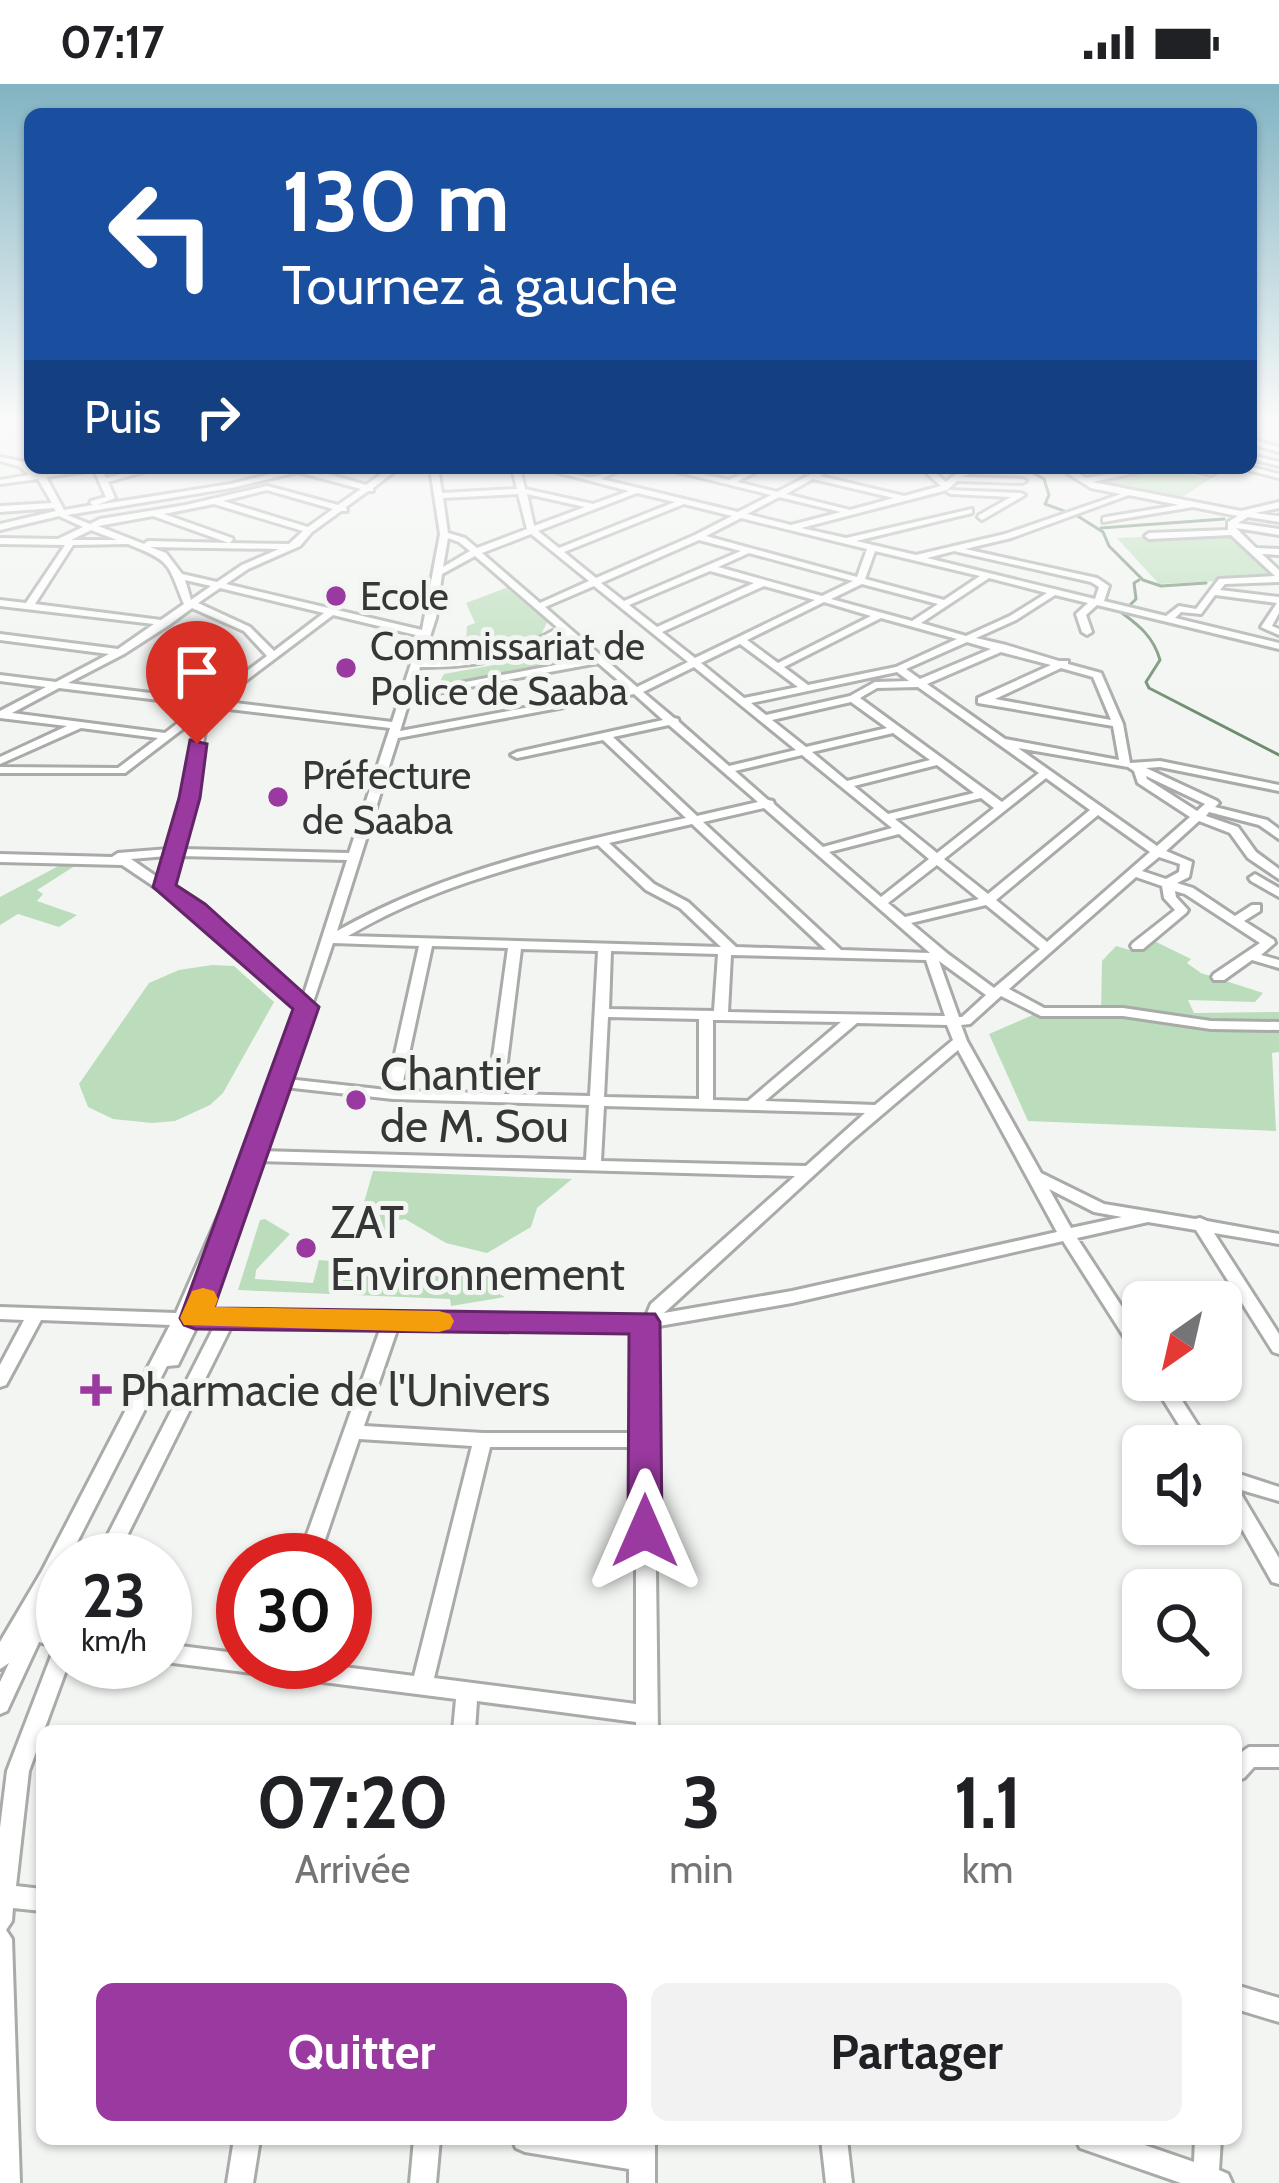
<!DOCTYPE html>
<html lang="fr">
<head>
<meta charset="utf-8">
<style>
	:root { --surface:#fff; --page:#f2f2f2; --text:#202124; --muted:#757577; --accent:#9a39a0 }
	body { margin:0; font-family:Cabin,sans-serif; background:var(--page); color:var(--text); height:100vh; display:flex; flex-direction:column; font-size:45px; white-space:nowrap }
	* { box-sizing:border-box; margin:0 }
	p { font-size:39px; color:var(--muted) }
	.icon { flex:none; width:66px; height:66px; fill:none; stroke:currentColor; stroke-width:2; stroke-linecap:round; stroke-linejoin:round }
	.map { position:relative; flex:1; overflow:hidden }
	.drawer { position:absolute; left:36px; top:1641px; width:1206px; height:420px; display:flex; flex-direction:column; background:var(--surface); border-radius:18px; box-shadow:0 3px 9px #0004 }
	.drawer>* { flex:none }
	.banner { position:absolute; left:24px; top:24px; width:1233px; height:366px; border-radius:18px; box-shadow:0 3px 9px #0004; background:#1a4fa0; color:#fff; overflow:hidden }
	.needle { width:78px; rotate:214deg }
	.fabs { position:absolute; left:1122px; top:1197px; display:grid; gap:24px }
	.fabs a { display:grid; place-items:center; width:120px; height:120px; border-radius:18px; background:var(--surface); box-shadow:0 3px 9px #0004; font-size:60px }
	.speed { position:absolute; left:36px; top:1449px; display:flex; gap:24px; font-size:60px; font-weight:700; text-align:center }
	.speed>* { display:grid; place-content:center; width:156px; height:156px; border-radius:50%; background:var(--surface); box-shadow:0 3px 9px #0004; line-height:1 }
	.speed small { font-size:30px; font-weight:400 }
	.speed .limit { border:18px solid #d22; background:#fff; color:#111 }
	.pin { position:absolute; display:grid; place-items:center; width:102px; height:102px; color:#fff; margin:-123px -51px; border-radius:50% 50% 50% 0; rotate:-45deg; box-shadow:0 0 12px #0007 }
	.pin .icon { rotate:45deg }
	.me { position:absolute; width:132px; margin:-66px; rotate:0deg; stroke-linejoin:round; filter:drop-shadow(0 0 9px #0008) }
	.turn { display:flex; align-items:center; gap:42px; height:252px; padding:0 60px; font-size:54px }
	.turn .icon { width:156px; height:156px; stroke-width:2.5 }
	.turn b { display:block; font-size:84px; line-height:102px }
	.then { display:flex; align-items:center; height:114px; padding:0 60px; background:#0003; gap:24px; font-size:45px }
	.eta { display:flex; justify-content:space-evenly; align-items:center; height:204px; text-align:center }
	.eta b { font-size:72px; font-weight:700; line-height:84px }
	.action { display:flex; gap:24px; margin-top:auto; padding:24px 60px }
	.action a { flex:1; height:138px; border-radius:18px; background:var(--accent); color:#fff; font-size:48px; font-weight:700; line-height:138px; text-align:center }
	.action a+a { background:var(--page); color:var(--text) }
	.status { display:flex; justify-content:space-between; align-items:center; height:84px; padding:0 60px; background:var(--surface); direction:ltr }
	.status svg { height:33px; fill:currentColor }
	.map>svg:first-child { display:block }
	.green { fill:#bdb }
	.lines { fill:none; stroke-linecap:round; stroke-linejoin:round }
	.stream { stroke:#6e8c6f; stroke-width:3 }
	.minor-casing { stroke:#a8aba8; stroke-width:6 }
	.minor { fill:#fff; fill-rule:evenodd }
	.route { fill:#9a39a0; stroke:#642568; stroke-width:3 }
	.slow { fill:#f59e0b }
	.poi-dot { fill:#9a39a0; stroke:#f2f5f2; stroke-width:4.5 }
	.labels { text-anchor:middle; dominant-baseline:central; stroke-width:10; stroke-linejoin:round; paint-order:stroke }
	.far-poi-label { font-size:39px; fill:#353635; stroke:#f2f5f2; text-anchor:start }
	.poi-label { font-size:45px; fill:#353635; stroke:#f2f5f2; text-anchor:start }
</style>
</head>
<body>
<div class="status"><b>07:17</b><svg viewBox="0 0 49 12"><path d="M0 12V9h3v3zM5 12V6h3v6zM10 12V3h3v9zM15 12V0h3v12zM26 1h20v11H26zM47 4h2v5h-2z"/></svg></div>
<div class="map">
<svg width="1279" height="2099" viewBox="0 0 1279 2099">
	<rect width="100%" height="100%" fill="#f2f5f2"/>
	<!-- green -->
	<g class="green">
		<path d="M1157,384L1210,395L1175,418L1081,397Z"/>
		<path d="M1233,449L1279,494L1159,500L1117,454Z"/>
		<path d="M514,501L550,532L538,557L476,570L438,564L466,557L467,542L475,539L466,519Z"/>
		<path d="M553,570L554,583L436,605L444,590Z"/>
		<path d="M68,777L81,778L37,806L43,810L37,817L77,831L59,843L18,830L0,841V813Z"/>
		<path d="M1148,854L1191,875L1187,879L1201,889L1263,909L1255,918L1188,916L1194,929L1279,928V968L1272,969L1276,1047L1028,1037L989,950L1042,927L1101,929L1102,877L1116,862L1133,867Z"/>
		<path d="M212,881L234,882L274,918L223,1009L210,1021L175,1037L152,1039L113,1035L88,1023L79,1000L149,899L179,886Z"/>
		<path d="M373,1087L572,1095L537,1124L531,1143L487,1169L446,1159L405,1135L395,1137L389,1150L356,1146Z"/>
		<path d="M265,1135L290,1150L256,1186L255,1195L313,1199L319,1176L370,1180C391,1225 430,1185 465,1185C474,1185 485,1189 494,1191L499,1210L505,1213L451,1222L450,1215L238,1206L260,1136Z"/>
	</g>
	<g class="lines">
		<!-- stream -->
		<g class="stream">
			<path d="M1025,384L1044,395L1049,411L1045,420L1067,428"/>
			<path d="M1076,431L1103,448L1109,462L1143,496L1161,502L1206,499"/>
			<path d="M1101,444L1224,435"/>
			<path d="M1139,496L1134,499L1136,515L1122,529C1140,542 1154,554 1160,576L1146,598L1149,604L1279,671"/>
		</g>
		<defs>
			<g id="minor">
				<path d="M1251,355L1279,363V368L1251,360Z"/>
				<path d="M1251,371L1279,378V382L1251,375Z"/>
				<path d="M0,373L25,378L37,390L76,384H101L106,394L144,384H157L108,398L115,414L97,421L231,400L294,384H308L366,401L390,384H399L373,404V407H368L346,423L347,427H341L312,448L300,462L248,485L226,500L422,546L440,450L430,384H438L442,409L517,405L512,384H520L525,405L593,420L629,407L541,384C557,384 582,394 594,393C605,391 609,384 624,384L601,395L738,428L771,411L662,384H676L729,396L753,384H763L737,398L777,408L823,384H833L820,392L904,412L941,402L921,384H930L946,398C957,388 967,384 981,384L962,393L1022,395L1026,397L1022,399L957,397L947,406L801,444L846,454L972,425V429L856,457L916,471L1005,450L1121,410L1091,404L1059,384H1069L1086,394L1141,384H1158L1092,398L1241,427L1279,418V424L1255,429L1279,432V438L1248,433L1238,439L1279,445V451L1236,444L1256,464L1279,465V471L1262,470L1279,486V498L1225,500L1220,506L1279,513V529L1272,542L1279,545V551L1261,543L1277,519L1215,511L1201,530L1181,528L1175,534L1279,559V565L1097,521L1086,531L1092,548L1087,551L1082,548L1076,530L1088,519L1055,511L1016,536L976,554L1006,561L1059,577H1068V580L1101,589L1123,640L1130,679L1160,677L1279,701V707L1160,683L1146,684L1217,717L1219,719L1215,723L1267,736L1279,745V755L1259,741L1209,728L1206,732L1238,743L1256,768L1279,785V795L1248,774L1230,749L1199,737L1166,767L1192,778L1189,793L1177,799L1193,804L1235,832L1252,821H1260V827L1244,837L1274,856L1275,859L1261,871L1279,876V884L1252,876L1224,896H1214L1212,893L1214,890L1260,859L1185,810L1175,807L1176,813L1188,826L1186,829L1143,865H1133L1131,862L1133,859L1175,826L1164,814L1162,802L1136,793L1009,905L1044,924H1123L1211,937L1279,938V946L1211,945L1123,932H1041L1001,912L970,940L961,941L967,957L1041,1089L1104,1120L1195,1135L1200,1134L1207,1137L1279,1150V1160L1214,1149L1279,1250V1270L1273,1268L1196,1146L1148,1138L1077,1154L1143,1255V1275L1137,1273L1063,1157L792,1219L653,1243L658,1647H636V1638L477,1617L475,1647H453L456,1615L165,1578V1560L243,1570V1578H305L414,1592L472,1362L359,1355L318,1476H298L381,1243H231L115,1476H95L214,1243L197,1242L178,1281L167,1282L68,1476H63V1506L46,1543L63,1547V1578H69L29,1687L16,1802L42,1805V1827L13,1824L12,1837L6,1846L12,1855L20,2099H0V1744L7,1687L55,1562L39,1558L7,1627L0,1630V1598L9,1579L0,1585V1558L42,1487L170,1241L41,1236L6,1301L0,1303V1281L24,1236L0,1235V1223L176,1229L232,1101L299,924L192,828L122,781L0,778V770L112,773L118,769L169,765L183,714L197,634L125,689H0V683L118,684L158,654L81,644L0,680V673L67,642L0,634V627L46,603L0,597V591L56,598L109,570L0,556V550L118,565L154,540L0,522V516L26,519L65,461L0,460V454L58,455L83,443L59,432L0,446V440L56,427L54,424L0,428V422L52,419L38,395L0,400V396L29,391L19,382L0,377ZM94,386L106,413L91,417L90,419L93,421L64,426L46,393ZM298,388L361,405L338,421L267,402L186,421L100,435L90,440L67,431L231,404ZM813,395L894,414L850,426L786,410ZM267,406L333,425L308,443L223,417ZM637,409L675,418L559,464L538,447ZM518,410L527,445L477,464L465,454L448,449L443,414ZM527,410L585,423L534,442ZM1129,411L1179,421L1106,433L1103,434V438L1193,423L1238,432L1228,438V446L1149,449L1145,452L1149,455L1231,451L1275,492L1219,495L1196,525L1179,522L1166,532L1104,517L1109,502L1097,494L965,465L1011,454ZM779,413L841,428L791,441L747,430ZM214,420L303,447L289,460L229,459L233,456L232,454L164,430ZM684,420L732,432L695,451L596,494L564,468ZM153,432L226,458L229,459L148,457L144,460L98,442ZM741,434L867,465L857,493L706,452ZM91,446L117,456H71ZM531,450L589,497L540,519L482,469ZM448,454L459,458L470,467L443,483ZM699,456L741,467L624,517L601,499ZM128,460C172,478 167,478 184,520L161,536L35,520L73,461ZM150,463L279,465L242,481L217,498L182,490L166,469ZM875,467L980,492L944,516L865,495ZM954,467L1091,498L1099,503L1095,515L927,474ZM749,469L853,497L822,512L718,483ZM475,472L558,544C516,569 471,578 422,577L436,534L442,490ZM710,487L754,499L657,543L629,521ZM989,494L1047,509L1010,532L966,552L921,539ZM185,496L211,502L191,516ZM862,500L938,520L912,537L831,515ZM594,502L688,578L637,603L545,523ZM764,502L815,516L695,574L662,548ZM220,504L324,529L274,567L250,543L198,519ZM824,518L871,532L778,579L747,556ZM192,524L244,547L267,572L208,616L68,599L124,570L169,541ZM333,531L420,552L392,638L219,617ZM881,534L957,555L896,583L808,601L784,583ZM563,549L592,574L413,608L420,583C471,584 520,575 563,549ZM967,558L991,565L920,595L906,585ZM740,560L798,603L744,614L701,579ZM1001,568L1051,581L978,614V619L1113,642L1119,676L1005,655L927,600ZM598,579L628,605L400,647L410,614ZM694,583L796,666L729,682L679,638L678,635L674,634L643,608ZM1061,584L1093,593L1111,636L995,615ZM897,588L909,597L875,598L850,612L766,631L751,619ZM918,603L1039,689L1002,718L860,614L877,604ZM59,604L201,621L165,649L12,629ZM634,610L663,636L517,668L511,671L517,674L603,656L686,734C566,760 444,786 337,847L398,654ZM851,618L887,644L806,663L772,636ZM212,623L390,644L349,769L181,765L195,714L208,626ZM669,641L758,718L697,732L613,653ZM893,649L930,676L847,697L812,668ZM1018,664L1128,683L1134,687L1138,699L1190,733L1157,762ZM802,671L892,744L823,763L774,720L773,717L768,716L735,687ZM937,681L974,709L888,730L854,702ZM1146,692L1205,720L1197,727L1147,695ZM1046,694L1090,726L988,810L944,775ZM981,714L994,724L937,769L895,735ZM764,724L930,869L841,866L703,738ZM1098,731L1150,768L1047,858L996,816ZM692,740L826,866L736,863L688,818L654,800L609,759ZM899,750L929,775L881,813L829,768ZM598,761L646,806L680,824L721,863L348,852C426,806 511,783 598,761ZM167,772L160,795L131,775ZM179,772L347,776L303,913L200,822L170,802ZM1159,773L1180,780L1179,788L1166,795L1142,787ZM937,781L979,815L905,833L888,819ZM986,821L1040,865L994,904L948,870L911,839ZM333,859L419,862L387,1006L287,995ZM432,862L508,864L488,1009L401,1007ZM521,865L598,867L590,1012L503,1010ZM611,867L718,870L714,927L609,925ZM731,871L926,876L945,932L728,928ZM939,877L986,911L962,933H959ZM608,933L699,935V1015L604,1013ZM713,936H721L841,938L748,1017L713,1016ZM857,939L947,941L953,956L875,1021L765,1017ZM958,966L1057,1148L792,1207L664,1229L850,1058ZM284,1003L393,1015L589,1021L586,1076L260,1067ZM604,1022L865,1029L806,1082L601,1077ZM257,1077L795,1092L651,1220L646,1232L202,1230L230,1168L228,1164L221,1163ZM1049,1105L1094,1128L1122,1133L1071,1144ZM398,1243L636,1244V1349H483L364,1342ZM490,1363H636V1620L434,1594Z"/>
				<path d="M1251,383L1279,390V394L1240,384Z"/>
				<path d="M1182,384L1210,386L1223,384L1211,391Z"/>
				<path d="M948,406L1021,409L1025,411L982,436L978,433L979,431L1011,413L951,410L947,408Z"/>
				<path d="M1255,790L1279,804V813L1251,797L1249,794Z"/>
				<path d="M1151,1296H1169L1211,1362H1192Z"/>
				<path d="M1221,1384L1279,1403V1417L1238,1405L1279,1474V1500L1272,1498L1221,1408Z"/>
				<path d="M1249,1663H1279V1683H1254L1244,1694L1236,1697V1672Z"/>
				<path d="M1236,1901L1279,1914V1938L1236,1925Z"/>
				<path d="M234,2055H260L253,2099H227Z"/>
				<path d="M414,2055H440L436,2099H410Z"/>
				<path d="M512,2055H604L629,2059V2055H655V2099H629V2085L525,2068L516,2064Z"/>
				<path d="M821,2055H847L852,2099H826Z"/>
				<path d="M1076,2055H1127L1194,2078L1195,2055H1221L1219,2086L1228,2090L1232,2099H1181L1080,2064Z"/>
			</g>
		</defs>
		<!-- minor casing -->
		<use href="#minor" class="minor-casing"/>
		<!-- minor -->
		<use href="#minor" class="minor"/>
	</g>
	<!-- sky -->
	<linearGradient id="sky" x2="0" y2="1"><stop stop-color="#81b3c2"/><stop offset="0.53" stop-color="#f9faf9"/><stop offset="1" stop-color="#f9faf9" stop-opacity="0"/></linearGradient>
	<rect width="1279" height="632" fill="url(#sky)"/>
	<!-- route -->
	<path class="route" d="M190,656L207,660L200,714L176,801L205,820L319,923L214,1224L655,1230L660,1238L662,1447L657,1457L645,1461L633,1457L628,1447L629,1250L195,1245L184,1241L180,1234L293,925L153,803L179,714Z"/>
	<!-- slow -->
	<path class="slow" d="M203,1204L214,1207L218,1215L215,1223L439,1227L450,1230L454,1237L450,1245L439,1248L184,1241L180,1234L192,1207Z"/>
	<!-- markers -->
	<g class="poi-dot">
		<circle cx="336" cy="512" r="12"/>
		<circle cx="346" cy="584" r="12"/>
		<circle cx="278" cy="713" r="12"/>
		<circle cx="356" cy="1016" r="12"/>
		<circle cx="306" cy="1164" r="12"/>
		<path d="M90 1288h12v12h12v12h-12v12h-12v-12h-12v-12h12z"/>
	</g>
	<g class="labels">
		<!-- far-poi labels -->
		<g class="far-poi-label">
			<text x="360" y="512">Ecole</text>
			<text x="370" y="562">Commissariat de<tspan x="370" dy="45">Police de Saaba</tspan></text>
			<text x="302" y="691">Préfecture<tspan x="302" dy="45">de Saaba</tspan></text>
		</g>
		<!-- poi labels -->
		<g class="poi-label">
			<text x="380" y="990">Chantier<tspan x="380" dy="52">de M. Sou</tspan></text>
			<text x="330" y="1138">ZAT<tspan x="330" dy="52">Environnement</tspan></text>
			<text x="120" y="1306">Pharmacie de l'Univers</text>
		</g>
	</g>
</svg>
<div class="fabs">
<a><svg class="needle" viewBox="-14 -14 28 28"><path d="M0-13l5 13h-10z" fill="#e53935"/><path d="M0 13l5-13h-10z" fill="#757577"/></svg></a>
<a><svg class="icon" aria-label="sound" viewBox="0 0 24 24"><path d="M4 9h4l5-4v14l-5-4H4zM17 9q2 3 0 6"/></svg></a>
<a><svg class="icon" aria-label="search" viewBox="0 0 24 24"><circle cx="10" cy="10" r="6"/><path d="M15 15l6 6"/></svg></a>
</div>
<div class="speed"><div>23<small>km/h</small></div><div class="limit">30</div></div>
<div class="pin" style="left:197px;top:660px;background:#d93025"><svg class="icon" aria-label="arrive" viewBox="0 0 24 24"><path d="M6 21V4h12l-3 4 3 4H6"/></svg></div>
<svg class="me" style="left:645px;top:1447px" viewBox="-20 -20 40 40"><path d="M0-17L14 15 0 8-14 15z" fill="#9a39a0" stroke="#fff" stroke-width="4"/></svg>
<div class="banner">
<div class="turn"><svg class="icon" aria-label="left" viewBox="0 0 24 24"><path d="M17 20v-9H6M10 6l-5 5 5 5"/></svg><div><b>130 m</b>Tournez à gauche</div></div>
<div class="then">Puis<svg class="icon" aria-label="right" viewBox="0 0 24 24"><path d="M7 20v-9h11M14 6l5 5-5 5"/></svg></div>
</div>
<section class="drawer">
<div class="eta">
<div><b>07:20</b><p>Arrivée</p></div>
<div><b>3</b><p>min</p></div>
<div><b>1.1</b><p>km</p></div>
</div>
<div class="action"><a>Quitter</a><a>Partager</a></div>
</section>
</div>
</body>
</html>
